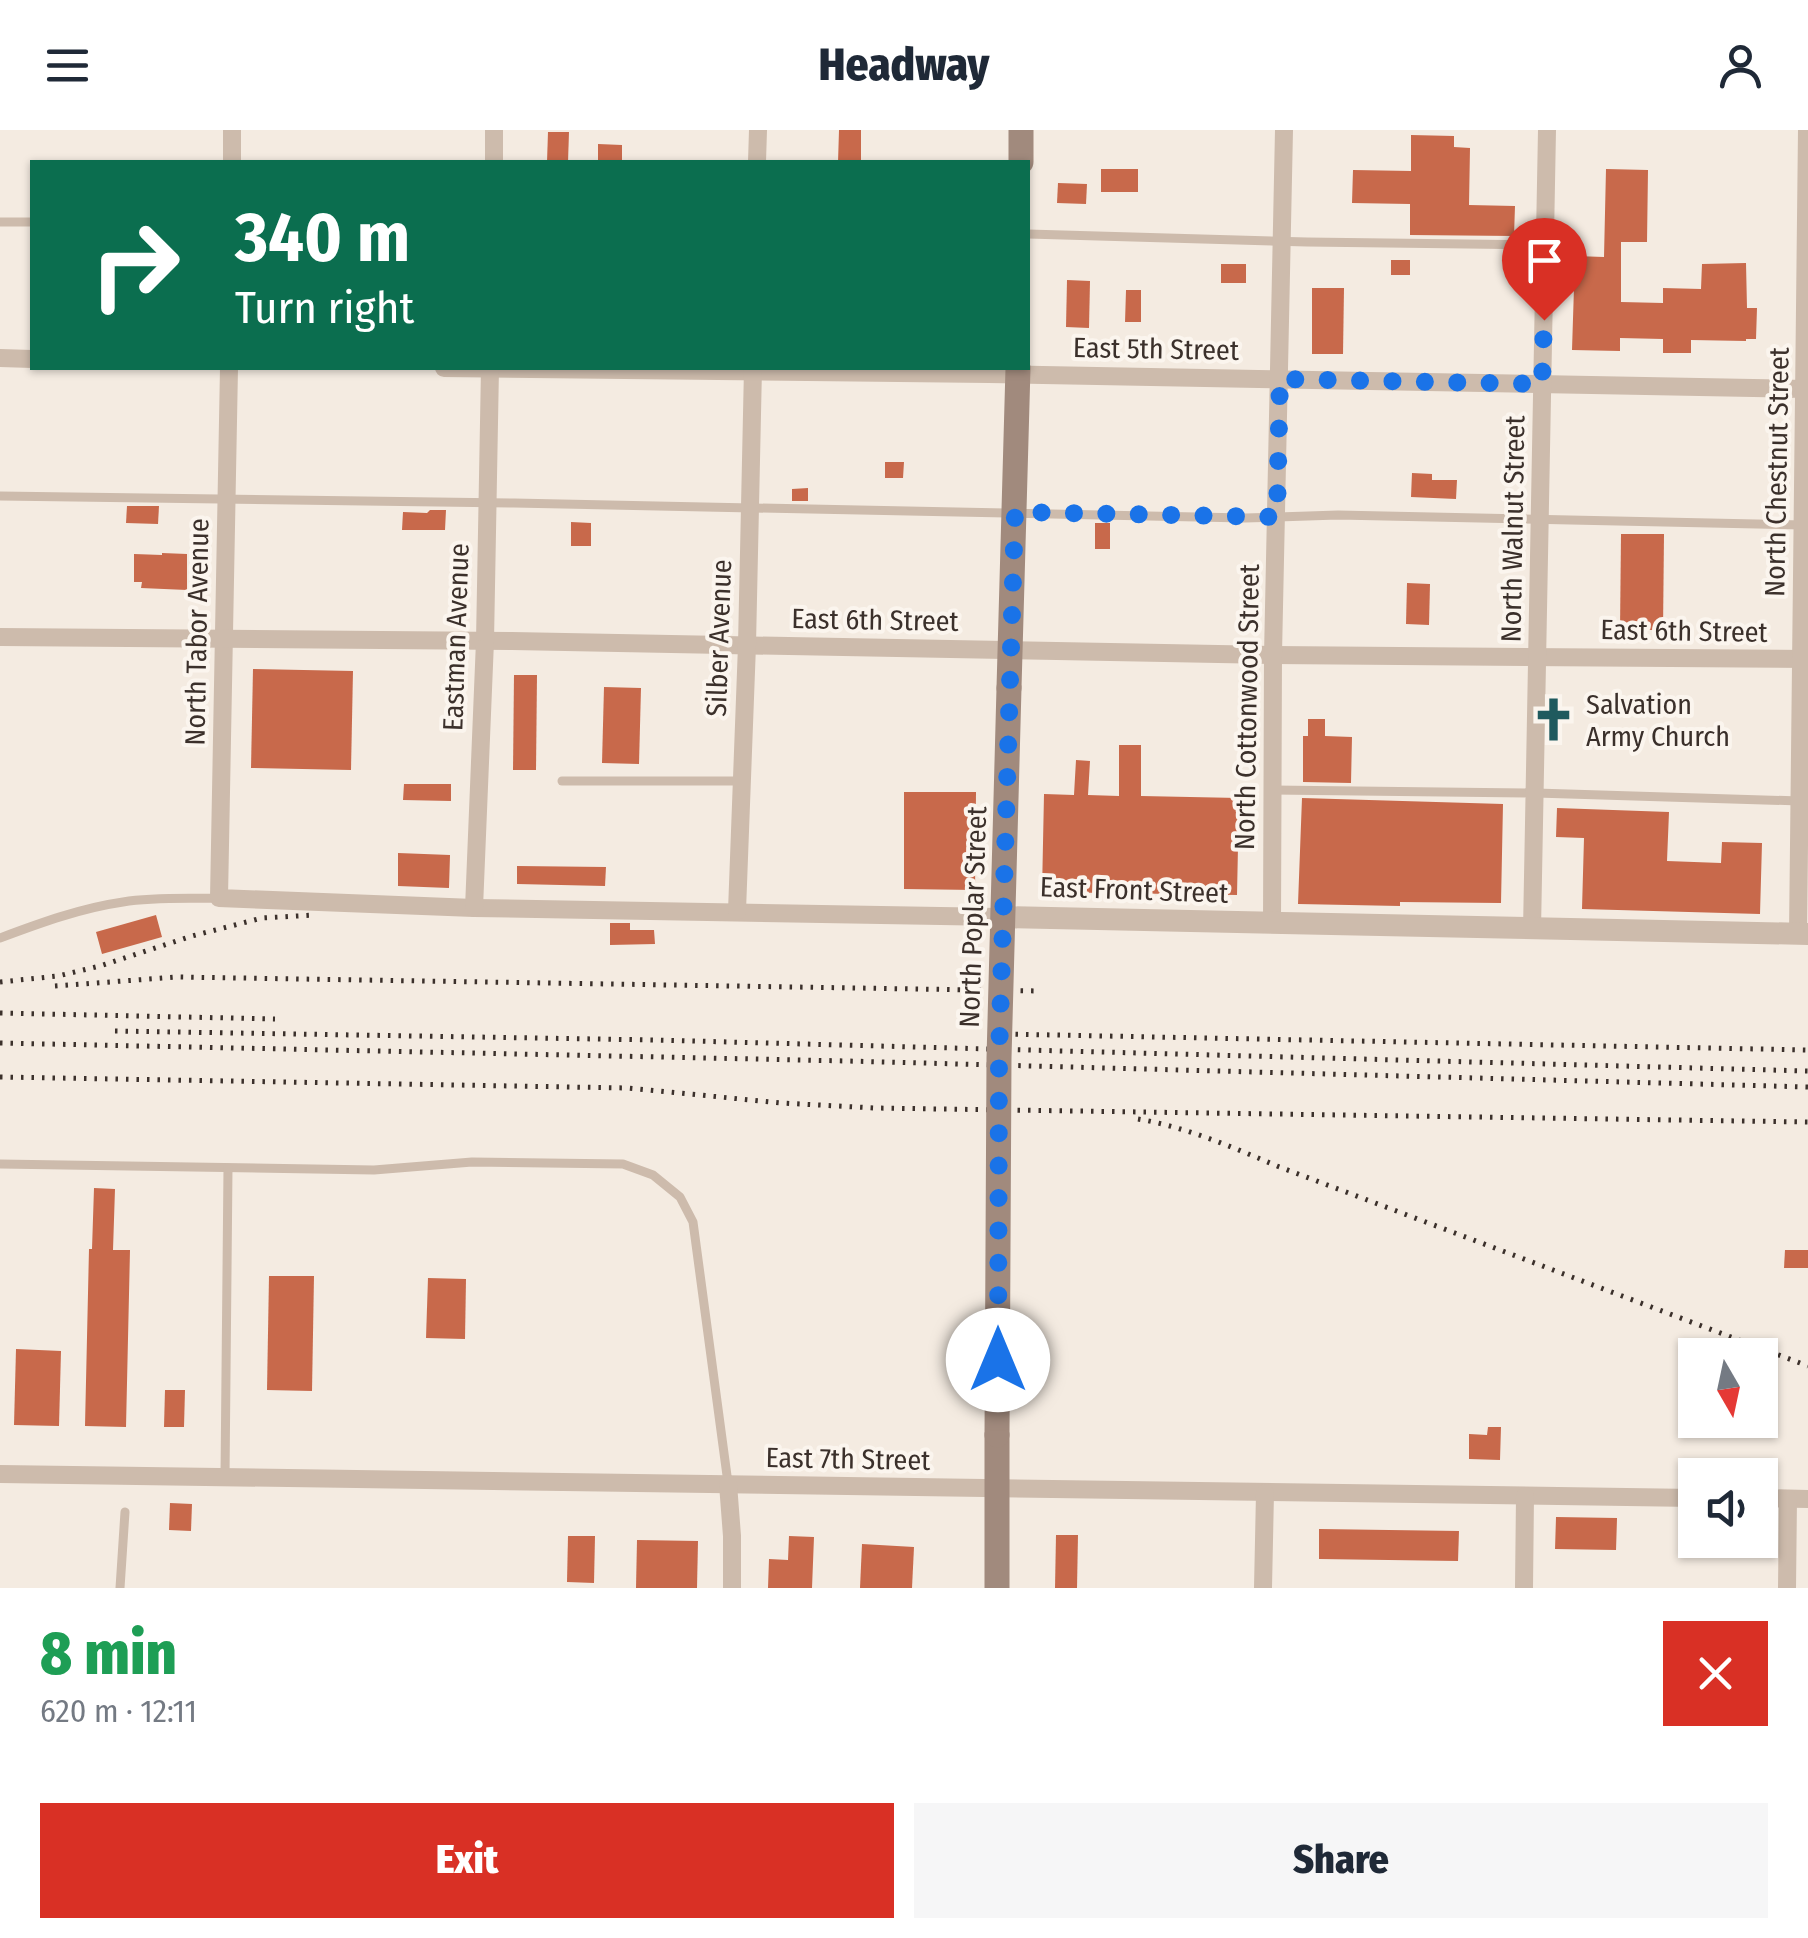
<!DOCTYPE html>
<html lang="en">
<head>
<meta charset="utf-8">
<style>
	:root { --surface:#fff; --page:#f6f6f7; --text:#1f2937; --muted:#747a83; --accent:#d93025 }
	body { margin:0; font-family:"Fira Sans Condensed",sans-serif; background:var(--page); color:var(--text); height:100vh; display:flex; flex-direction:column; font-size:38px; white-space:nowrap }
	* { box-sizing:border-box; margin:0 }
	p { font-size:32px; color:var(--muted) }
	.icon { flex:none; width:55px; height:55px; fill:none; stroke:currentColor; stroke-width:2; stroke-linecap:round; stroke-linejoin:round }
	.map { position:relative; height:1458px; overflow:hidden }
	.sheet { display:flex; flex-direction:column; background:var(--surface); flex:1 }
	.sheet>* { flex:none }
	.banner { position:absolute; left:30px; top:30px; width:1000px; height:210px; border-radius:0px; box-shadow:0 2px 8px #0004; background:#0b6e4f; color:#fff; overflow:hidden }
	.needle { width:65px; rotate:171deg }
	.fabs { position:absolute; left:1678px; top:1208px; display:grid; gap:20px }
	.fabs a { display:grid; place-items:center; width:100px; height:100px; border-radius:0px; background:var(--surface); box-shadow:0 2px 8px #0004; font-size:50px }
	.pin { position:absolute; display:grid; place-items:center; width:85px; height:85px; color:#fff; margin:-102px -42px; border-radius:50% 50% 50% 0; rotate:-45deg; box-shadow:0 0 10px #0007 }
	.pin .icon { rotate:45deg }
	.me { position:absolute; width:110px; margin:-55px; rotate:0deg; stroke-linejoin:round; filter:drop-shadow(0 0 8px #0008) }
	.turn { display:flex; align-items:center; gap:35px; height:210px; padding:0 40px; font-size:45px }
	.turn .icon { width:130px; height:130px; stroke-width:2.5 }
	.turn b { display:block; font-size:70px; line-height:85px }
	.round { display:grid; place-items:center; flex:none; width:105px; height:105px; border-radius:0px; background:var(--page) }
	.headline { display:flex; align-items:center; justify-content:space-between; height:170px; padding:0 40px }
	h1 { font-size:60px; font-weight:800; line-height:75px; color:#1e9e55 }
	.primary-button { display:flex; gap:20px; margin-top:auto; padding:20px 40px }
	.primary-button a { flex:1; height:115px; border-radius:0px; background:var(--accent); color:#fff; font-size:40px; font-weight:800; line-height:115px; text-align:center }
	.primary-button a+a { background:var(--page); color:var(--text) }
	header { display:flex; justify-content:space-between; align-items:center; height:130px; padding:0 40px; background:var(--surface); font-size:45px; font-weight:800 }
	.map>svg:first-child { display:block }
	.building { fill:#c8694b }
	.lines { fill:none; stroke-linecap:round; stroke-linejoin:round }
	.service { stroke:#cdbbac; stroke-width:9 }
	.minor { stroke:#cdbbac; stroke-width:18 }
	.tertiary { stroke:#cdbbac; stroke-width:22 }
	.secondary { stroke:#a18a7d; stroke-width:25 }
	.rail { stroke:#3b302b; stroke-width:5; stroke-dasharray:2.5 8; stroke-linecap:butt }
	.secondary-bridge { stroke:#a18a7d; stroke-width:25 }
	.route { stroke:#1a73e8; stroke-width:18; stroke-dasharray:0 32.4 }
	.labels { text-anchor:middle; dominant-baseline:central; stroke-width:8; stroke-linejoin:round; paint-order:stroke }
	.street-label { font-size:28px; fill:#3b302b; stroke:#fbf5ee }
	.poi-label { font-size:28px; fill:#3b302b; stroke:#fbf5ee; text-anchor:start }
</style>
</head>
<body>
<header><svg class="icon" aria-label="menu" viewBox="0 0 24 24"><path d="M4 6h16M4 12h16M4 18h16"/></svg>Headway<svg class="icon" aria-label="person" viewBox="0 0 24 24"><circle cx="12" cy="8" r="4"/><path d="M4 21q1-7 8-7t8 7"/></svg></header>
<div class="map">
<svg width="1808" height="1458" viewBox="0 0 1808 1458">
	<rect width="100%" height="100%" fill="#f4ebe1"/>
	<!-- building -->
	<g class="building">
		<path d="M839,0H861V32H838Z"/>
		<path d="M548,2H569L568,32H547Z"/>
		<path d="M1411,5L1454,6V17L1470,18L1469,75L1515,76L1514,106L1410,105V74L1352,73L1353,40L1411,41Z"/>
		<path d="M598,14L622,15V32H598Z"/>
		<rect x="1101" y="39" width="37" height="23"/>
		<path d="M1606,39L1648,40L1647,112H1621V172L1663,173V158L1701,159L1702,134L1746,133L1747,178H1757L1756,209H1746V211L1691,210V223H1663V209L1620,208V221L1572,220L1575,126L1604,127Z"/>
		<path d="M1058,53L1087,54L1086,74L1057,73Z"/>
		<rect x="1391" y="130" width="19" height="15"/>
		<rect x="1221" y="134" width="25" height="19"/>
		<path d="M1067,150L1090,151L1089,198L1066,197Z"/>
		<path d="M1312,158H1344L1343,224H1312Z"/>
		<path d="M1126,160H1141V192H1125Z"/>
		<path d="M885,332H904L903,348H885Z"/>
		<path d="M1412,343L1432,344V350H1457L1456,369L1411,367Z"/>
		<path d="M808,358V371H792V359Z"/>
		<path d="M127,376H159L158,394L126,393Z"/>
		<path d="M430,380H446L445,400H402L403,382L427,383Z"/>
		<path d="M571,392L591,393V416H571Z"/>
		<rect x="1095" y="393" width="15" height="26"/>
		<path d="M1621,404H1664L1663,500H1620Z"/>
		<path d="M162,423L187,424V460L141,458L142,452H134V424L162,425Z"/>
		<path d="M1407,453L1430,454L1429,495L1406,494Z"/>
		<path d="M253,539L353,541L351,640L251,638Z"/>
		<path d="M514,545H537L536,640H513Z"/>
		<path d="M604,557L641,558L639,634L602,633Z"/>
		<path d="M1308,589H1325V606L1352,607L1351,653L1303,652V606H1308Z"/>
		<path d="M1119,615H1141V666L1239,668L1237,765L1042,762L1044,664L1074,665L1076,630L1090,631L1088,665L1119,666Z"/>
		<path d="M404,654H451V671L403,670Z"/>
		<path d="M904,662H976L975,760L904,759Z"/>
		<path d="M1302,668L1503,674L1501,773L1400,772V776L1298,774Z"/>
		<path d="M1557,678L1669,682L1667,731L1721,733L1722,712L1762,713L1760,784L1582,779L1584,708L1556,707Z"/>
		<path d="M398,723L450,725L449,758L398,756Z"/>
		<path d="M517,736L606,737L605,756L517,754Z"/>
		<path d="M156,785L162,807L102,824L96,802Z"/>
		<path d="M610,793H630V800H654L655,814L610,815Z"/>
		<path d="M94,1058L115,1059L113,1120H130L126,1297L85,1296L89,1119H92Z"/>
		<path d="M1785,1120H1808V1138H1784Z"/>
		<path d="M269,1146H314L312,1261L267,1260Z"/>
		<path d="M428,1148L466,1149L465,1209L426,1208Z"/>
		<path d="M16,1219L61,1221L59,1296L14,1295Z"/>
		<path d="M165,1260H185L184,1297H164Z"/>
		<path d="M1488,1297H1501L1500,1330L1469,1329V1304L1487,1305Z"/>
		<path d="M170,1373L192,1374L191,1401L169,1400Z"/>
		<path d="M1556,1387L1617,1388L1616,1420L1555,1419Z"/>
		<path d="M1319,1399L1459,1401L1458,1431L1319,1429Z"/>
		<path d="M1056,1405H1078L1077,1458H1055Z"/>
		<path d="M568,1406H595L594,1453L567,1452Z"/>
		<path d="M789,1406L814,1407L812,1458H768L769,1429L788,1430Z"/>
		<path d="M637,1410L698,1411L697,1458H636Z"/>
		<path d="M862,1414L914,1417L912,1458H860Z"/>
	</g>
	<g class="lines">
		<!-- service -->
		<g class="service">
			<path d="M0,92H32"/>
			<path d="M1028,104L1307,112L1545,115"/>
			<path d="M0,366L514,373L1245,388L1338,385L1805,395"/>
			<path d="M562,651H742"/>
			<path d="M1273,660L1536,663L1800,671"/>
			<path d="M0,808C40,793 81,778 123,772C155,767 187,769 219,768"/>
			<path d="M0,1034L374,1040L472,1032L623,1034L653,1045L680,1067L693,1092L728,1353"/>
			<path d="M225,1347L228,1038"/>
			<path d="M120,1458L125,1382"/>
		</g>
		<!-- minor -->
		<g class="minor">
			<path d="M232,32V0"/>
			<path d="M494,32V0"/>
			<path d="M757,32L758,0"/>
			<path d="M0,228L32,229"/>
			<path d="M229,238L219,768L474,778L1000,787"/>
			<path d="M444,238L989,244L1808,259"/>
			<path d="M0,507L512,511L1273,525L1808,529"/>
			<path d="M474,778L485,511L490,238"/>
			<path d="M737,781L747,515L753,238"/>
			<path d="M1272,794L1273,525L1284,0"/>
			<path d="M1532,800L1547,0"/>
			<path d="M1798,804L1807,0"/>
			<path d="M0,1344L1695,1368"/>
			<path d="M728,1354L732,1406V1458"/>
			<path d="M1760,1368L1808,1369"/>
			<path d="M1263,1458L1265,1363"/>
			<path d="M1524,1458L1525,1366"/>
			<path d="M1787,1458L1788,1369"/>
		</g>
		<!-- tertiary -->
		<path class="tertiary" d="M1000,787L1808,804"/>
		<!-- secondary -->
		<g class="secondary">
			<path d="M1021,32V0"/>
			<path d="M1009,558L1018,238"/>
			<path d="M997,1458V1305"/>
		</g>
		<!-- rail -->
		<g class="rail">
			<path d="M0,852L58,846L100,836L192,806L262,788L315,785"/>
			<path d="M55,856L177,847L1041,861"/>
			<path d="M0,883L275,889"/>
			<path d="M115,901L655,910L1808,941"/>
			<path d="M1005,904L1808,920"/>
			<path d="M0,913L848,931L1808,957"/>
			<path d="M0,947L627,958L782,973L875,978L1808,992"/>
			<path d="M1138,989C1186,997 1232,1017 1277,1036L1808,1236"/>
		</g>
		<!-- secondary-bridge -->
		<path class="secondary-bridge" d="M997,1305L999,928L1009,558"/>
	</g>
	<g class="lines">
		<!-- route -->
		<path class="route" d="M998,1230L999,928L1015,382L1277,387L1280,249L1542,254L1544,190"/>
	</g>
	<!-- icons -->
	<defs>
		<symbol id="church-bare" viewBox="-9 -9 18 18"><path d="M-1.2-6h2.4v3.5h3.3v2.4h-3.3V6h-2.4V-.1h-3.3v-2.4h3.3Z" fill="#1f5a5e" stroke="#fbf5ee" stroke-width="2.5" paint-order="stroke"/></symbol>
	</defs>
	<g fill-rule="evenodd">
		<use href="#church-bare" x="1522" y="558" width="63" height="63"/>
	</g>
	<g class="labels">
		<!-- street labels -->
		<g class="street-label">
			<text transform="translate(1156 219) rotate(1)">East 5th Street</text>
			<text transform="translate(1777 342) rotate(-89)">North Chestnut Street</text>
			<text transform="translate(1513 399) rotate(-89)">North Walnut Street</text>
			<text transform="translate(875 490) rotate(1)">East 6th Street</text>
			<text transform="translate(1684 501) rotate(1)">East 6th Street</text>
			<text transform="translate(197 502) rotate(-89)">North Tabor Avenue</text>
			<text transform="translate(456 507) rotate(-88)">Eastman Avenue</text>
			<text transform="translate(719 508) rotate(-88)">Silber Avenue</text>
			<text transform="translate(1247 577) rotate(-89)">North Cottonwood Street</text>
			<text transform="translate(1134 760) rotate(2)">East Front Street</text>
			<text transform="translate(973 787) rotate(-88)">North Poplar Street</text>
			<text transform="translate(848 1329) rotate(1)">East 7th Street</text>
		</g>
		<!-- poi labels -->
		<g class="poi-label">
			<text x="1586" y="574">Salvation<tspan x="1586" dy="32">Army Church</tspan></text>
		</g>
	</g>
</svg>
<div class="fabs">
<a><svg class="needle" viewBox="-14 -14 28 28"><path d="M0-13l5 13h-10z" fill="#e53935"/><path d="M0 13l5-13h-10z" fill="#747a83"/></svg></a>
<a><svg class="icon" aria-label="sound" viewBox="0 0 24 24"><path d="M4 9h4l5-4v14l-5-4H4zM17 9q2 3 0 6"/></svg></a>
</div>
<div class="pin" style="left:1544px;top:190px;background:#d93025"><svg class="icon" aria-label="arrive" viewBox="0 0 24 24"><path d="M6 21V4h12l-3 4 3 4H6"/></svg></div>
<svg class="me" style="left:998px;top:1230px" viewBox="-20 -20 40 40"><circle r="19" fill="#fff"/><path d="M0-13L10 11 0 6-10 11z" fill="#1a73e8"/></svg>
<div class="banner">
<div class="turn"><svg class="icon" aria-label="right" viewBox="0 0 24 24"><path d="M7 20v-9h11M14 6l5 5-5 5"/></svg><div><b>340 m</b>Turn right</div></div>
</div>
</div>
<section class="sheet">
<div class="headline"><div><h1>8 min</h1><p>620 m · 12:11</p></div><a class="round" style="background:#d93025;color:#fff"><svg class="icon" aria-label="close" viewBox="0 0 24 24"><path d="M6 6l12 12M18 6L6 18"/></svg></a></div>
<div class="primary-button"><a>Exit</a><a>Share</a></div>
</section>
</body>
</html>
